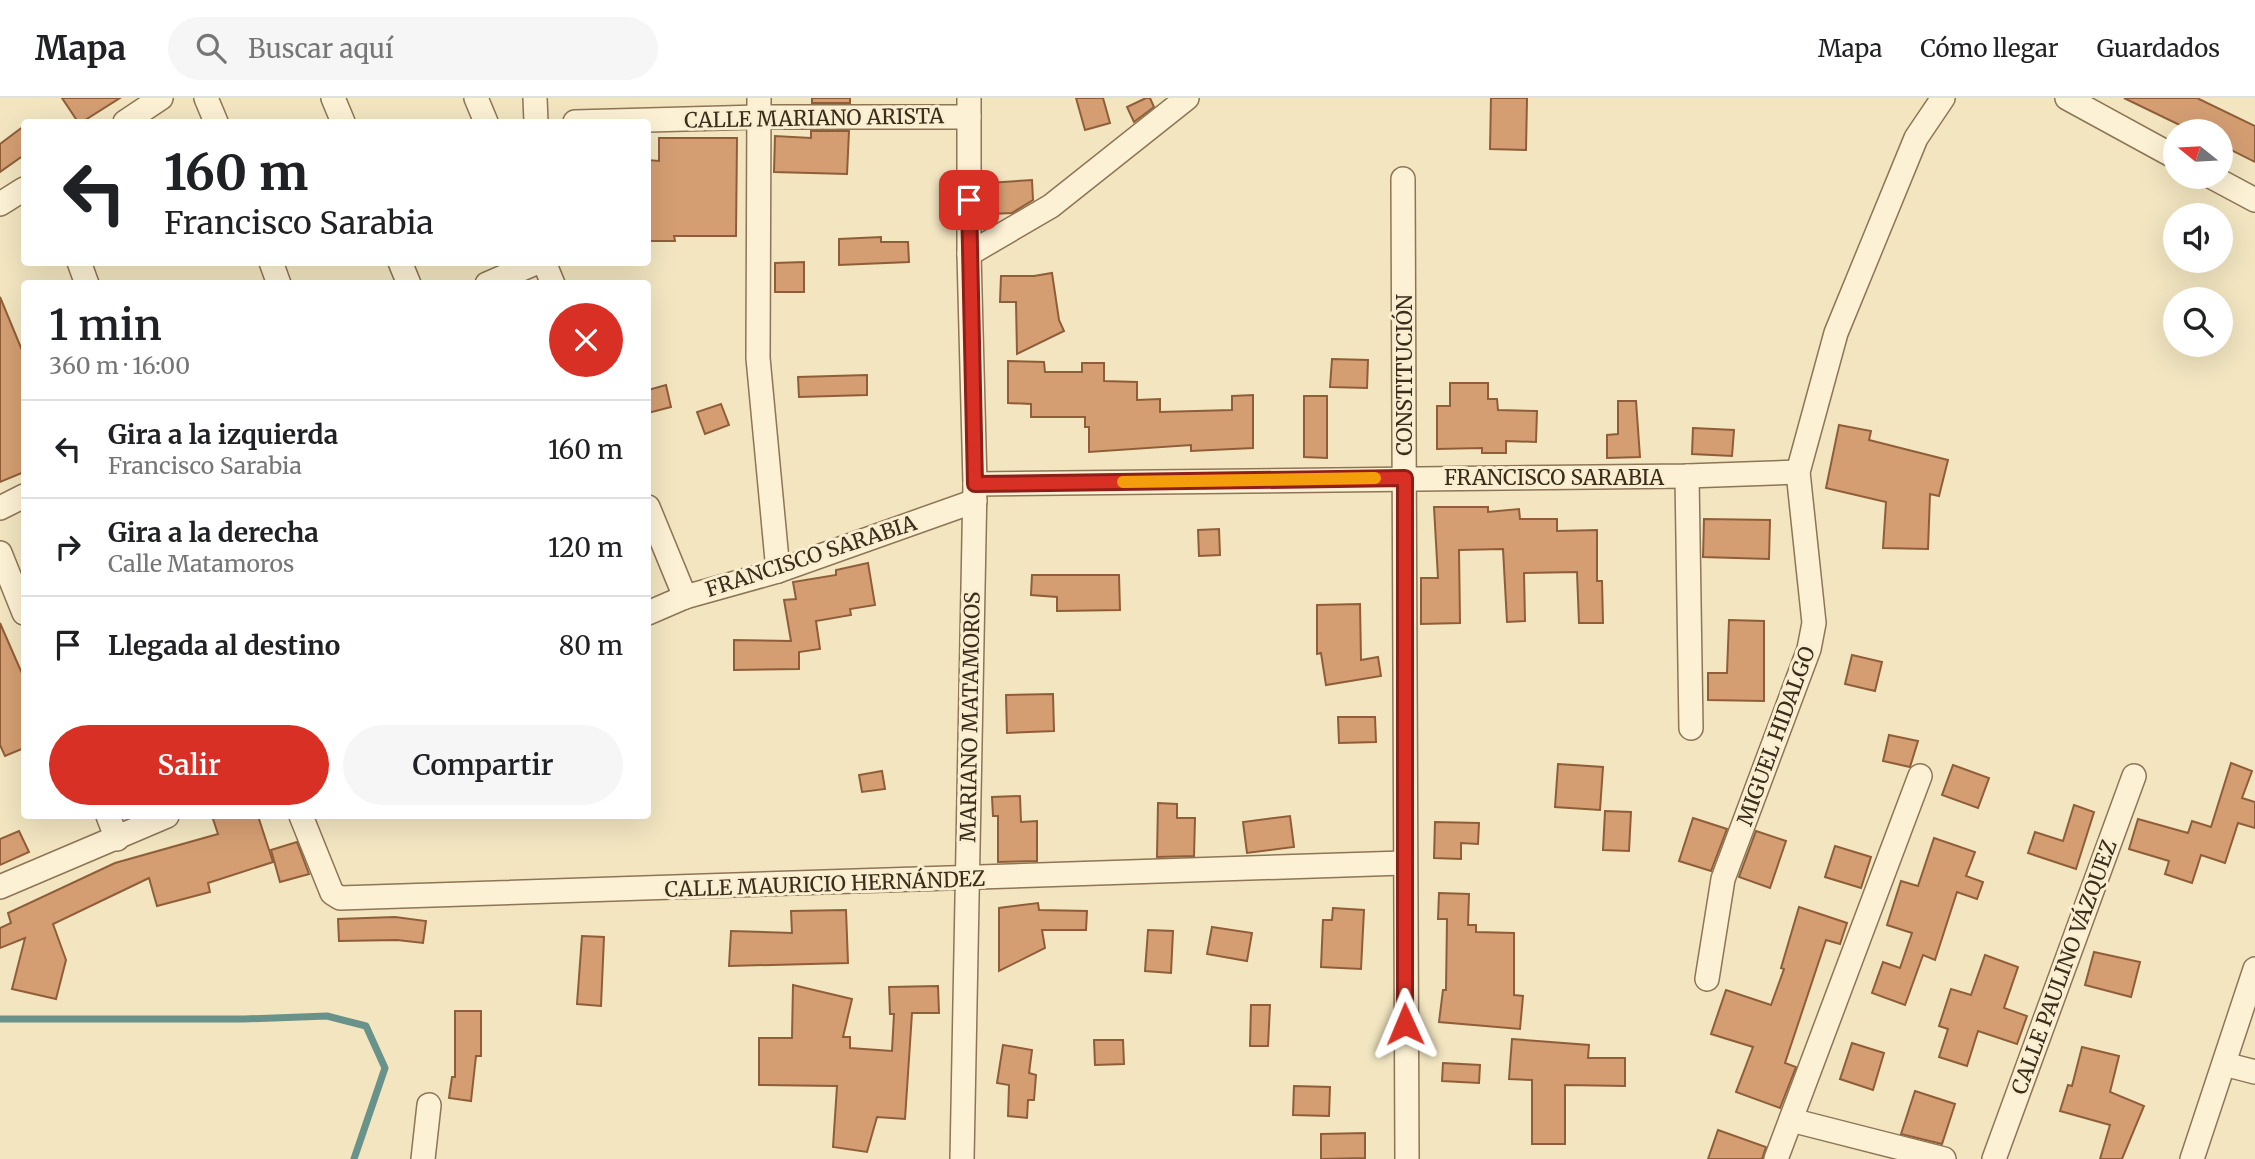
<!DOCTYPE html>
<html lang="es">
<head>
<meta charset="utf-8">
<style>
	:root { --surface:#fff; --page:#f6f6f6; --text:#202124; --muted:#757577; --line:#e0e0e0; --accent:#d93025 }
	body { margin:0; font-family:Merriweather,serif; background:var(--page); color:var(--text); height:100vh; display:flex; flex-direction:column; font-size:26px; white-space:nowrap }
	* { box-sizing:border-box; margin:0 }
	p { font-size:23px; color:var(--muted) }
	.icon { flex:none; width:38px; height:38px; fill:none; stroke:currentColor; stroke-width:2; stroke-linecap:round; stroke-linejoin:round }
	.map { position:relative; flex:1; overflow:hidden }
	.panel { position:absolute; left:21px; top:182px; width:630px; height:539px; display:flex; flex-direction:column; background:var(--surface); border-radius:7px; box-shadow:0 7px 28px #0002 }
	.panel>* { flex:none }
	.banner { position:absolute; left:21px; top:21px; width:630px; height:147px; border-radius:7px; box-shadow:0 7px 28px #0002; background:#fff; color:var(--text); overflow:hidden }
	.needle { width:46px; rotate:288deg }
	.fabs { position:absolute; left:2163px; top:21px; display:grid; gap:14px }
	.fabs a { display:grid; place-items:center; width:70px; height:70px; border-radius:50%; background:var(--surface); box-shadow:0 7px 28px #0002; font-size:35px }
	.pin { position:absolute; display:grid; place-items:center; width:60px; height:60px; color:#fff; margin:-30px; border-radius:14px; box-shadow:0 4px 10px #0006 }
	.me { position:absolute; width:77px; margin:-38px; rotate:359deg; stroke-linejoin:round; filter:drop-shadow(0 0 5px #0008) }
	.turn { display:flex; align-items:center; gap:24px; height:147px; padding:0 28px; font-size:32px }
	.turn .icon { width:91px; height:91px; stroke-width:2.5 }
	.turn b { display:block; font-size:49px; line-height:60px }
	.round { display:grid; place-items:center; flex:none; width:74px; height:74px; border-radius:37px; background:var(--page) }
	.summary { display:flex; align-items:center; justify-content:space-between; height:119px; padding:0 28px }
	h1 { font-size:42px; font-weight:600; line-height:52px }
	.action { display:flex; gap:14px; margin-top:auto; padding:14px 28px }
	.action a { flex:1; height:80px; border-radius:42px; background:var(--accent); color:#fff; font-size:28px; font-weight:600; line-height:80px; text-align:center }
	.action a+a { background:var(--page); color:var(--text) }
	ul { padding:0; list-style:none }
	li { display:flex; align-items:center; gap:21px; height:98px; padding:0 28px; border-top:2px solid var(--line) }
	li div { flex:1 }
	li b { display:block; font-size:26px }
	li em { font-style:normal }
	header { display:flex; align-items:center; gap:42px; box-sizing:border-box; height:98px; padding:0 35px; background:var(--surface); border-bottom:2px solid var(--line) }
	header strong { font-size:33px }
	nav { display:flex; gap:38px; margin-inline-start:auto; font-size:24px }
	.search { width:490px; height:63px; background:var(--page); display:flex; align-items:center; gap:18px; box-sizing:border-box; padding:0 24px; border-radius:38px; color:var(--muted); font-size:26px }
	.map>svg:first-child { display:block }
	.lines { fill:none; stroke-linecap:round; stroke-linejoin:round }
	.stream { stroke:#69938a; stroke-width:7 }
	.building { fill:#d49e72; stroke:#8f5e39; stroke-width:2 }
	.minor-casing { stroke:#8d7556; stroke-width:26 }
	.minor { stroke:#fcf1d4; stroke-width:23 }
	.route-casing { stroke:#8d1f18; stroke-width:18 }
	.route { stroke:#d93025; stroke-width:12 }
	.slow { stroke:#f59e0b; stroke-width:12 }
	.labels { text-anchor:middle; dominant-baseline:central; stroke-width:6; stroke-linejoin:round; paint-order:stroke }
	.street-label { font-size:21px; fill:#3b2c1c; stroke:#f9eed0 }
</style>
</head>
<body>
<header>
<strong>Mapa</strong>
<div class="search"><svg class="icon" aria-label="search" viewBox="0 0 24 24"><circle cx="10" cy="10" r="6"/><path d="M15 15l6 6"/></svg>Buscar aquí</div>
<nav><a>Mapa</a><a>Cómo llegar</a><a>Guardados</a></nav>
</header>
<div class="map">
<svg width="2255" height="1061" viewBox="0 0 2255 1061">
	<rect width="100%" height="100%" fill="#f2e5c0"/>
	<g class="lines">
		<!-- stream -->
		<path class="stream" d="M0,921H244L327,918L366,928L385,970L354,1061"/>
	</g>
	<!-- building -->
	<g class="building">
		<path d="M62,0H120L82,24H78Z"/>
		<rect x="812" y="0" width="38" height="5"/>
		<path d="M1076,0H1103L1110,25L1085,32Z"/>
		<path d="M1146,0H1150L1154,9L1134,24L1127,9Z"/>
		<path d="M1491,0H1527L1526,52L1490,51Z"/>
		<path d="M2124,0H2197L2255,28V64L2221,47V33H2192Z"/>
		<path d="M24,28V57L0,74V46Z"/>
		<path d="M811,33H849L847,76L774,74L775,38L811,40Z"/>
		<path d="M659,40H737L736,138H674L675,143H648V62L659,63Z"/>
		<path d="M1032,82L1033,102L1012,115L991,116L989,85Z"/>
		<path d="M881,139V144H908L909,164L839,167V141Z"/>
		<path d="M804,164V194H775V165Z"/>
		<path d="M1052,175L1059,222L1064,233L1017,256L1016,204H1000L1001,178H1034Z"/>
		<path d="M0,199L24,257V374L0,384Z"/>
		<path d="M1332,261L1368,262L1367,290L1330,289Z"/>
		<path d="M1008,263L1044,264L1045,274H1082V265H1104V283L1137,284V302L1160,301V314L1232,312V298L1253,297V350L1191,353V347L1089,354V329H1085V319H1031V306L1008,305Z"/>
		<path d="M867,277V297L799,299L798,279Z"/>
		<path d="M1450,285H1488V301H1497L1498,312L1537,313L1536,344L1506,343V355H1482V350L1437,351V308H1450Z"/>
		<path d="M666,287L671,309L648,315V292Z"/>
		<path d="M1304,298H1327V360L1304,359Z"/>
		<path d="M1618,303H1636L1640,359L1607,360V337L1618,336Z"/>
		<path d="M721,306L729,327L705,336L697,314Z"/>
		<path d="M1839,327L1871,333L1869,342L1948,362L1939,398L1930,396L1928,451L1883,450L1886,404L1826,390Z"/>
		<path d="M1693,330L1734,332L1732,358L1692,356Z"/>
		<path d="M1434,409H1488V414L1519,411L1520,421H1557V433L1597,432V483H1602L1603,525H1579L1577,474L1524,475L1525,523L1507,524L1503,451L1459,452L1460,525L1421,526V480H1438Z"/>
		<path d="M1704,421L1770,422L1769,461L1703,459Z"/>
		<path d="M1219,431L1220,457L1199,458L1198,432Z"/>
		<path d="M868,465L875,507L850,511L851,517L816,523L820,551L799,554V571L734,572V542L791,543L784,502L796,501L793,484L836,477V472Z"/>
		<path d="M1032,477H1119L1120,512L1057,513V499L1031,497Z"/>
		<path d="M1360,506L1361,562L1378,559L1381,578L1326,587L1321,555L1317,556V507Z"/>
		<path d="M1729,522L1764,523V603L1708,602V575H1727Z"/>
		<path d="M0,525L24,580V650L5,658L0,647Z"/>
		<path d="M1852,557L1882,564L1875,593L1845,586Z"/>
		<path d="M1053,596L1054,633L1007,635L1006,597Z"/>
		<path d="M1338,619H1375L1376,644L1339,645Z"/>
		<path d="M1889,637L1918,643L1910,669L1883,663Z"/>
		<path d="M2231,665L2252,673L2242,700L2255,704V730L2238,725L2225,765L2201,757L2192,785L2165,776L2169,763L2129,751L2138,721L2188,735L2192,723L2211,729Z"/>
		<path d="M1558,666L1603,669L1600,712L1555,709Z"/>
		<path d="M1953,667L1989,680L1978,710L1942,697Z"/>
		<path d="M882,673L885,691L862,694L859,677Z"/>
		<path d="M1020,698L1021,724L1037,723V763L998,764V718H993L992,699Z"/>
		<path d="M1158,705L1177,706V720H1195L1194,758L1157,759Z"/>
		<path d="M2074,707L2094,714L2076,771L2028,755L2035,734L2063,743Z"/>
		<path d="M1605,713L1631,714L1629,753L1603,752Z"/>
		<path d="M212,718H258L273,764L208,785L210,794L157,808L149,780L53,826L66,862L56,901L12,891L25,840L0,850V830L11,825L8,815L115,765L218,736Z"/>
		<path d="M1290,718L1294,749L1247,755L1243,724Z"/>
		<path d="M1693,720L1727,731L1711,773L1679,763Z"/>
		<path d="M1435,724L1479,725L1478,746L1461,745V761L1434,760Z"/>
		<path d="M19,733L29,754L0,767V741Z"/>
		<path d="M1756,733L1786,743L1770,790L1739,779Z"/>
		<path d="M1934,740L1975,754L1966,778L1983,784L1977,801L1957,794L1935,862L1923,857L1905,907L1872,895L1883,864L1900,870L1912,835L1887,827L1901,783L1918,788Z"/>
		<path d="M297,744L309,776L280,784L271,752Z"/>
		<path d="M1835,748L1871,759L1861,790L1825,779Z"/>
		<path d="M1439,795L1469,796L1468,827H1476V834L1514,835V897L1523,898L1520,931L1439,924L1443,892H1446L1447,821H1438Z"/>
		<path d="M1038,805L1039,812L1087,813L1086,832H1042L1045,850L999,873V810Z"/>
		<path d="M1799,809L1847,825L1840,846L1826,842L1785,965L1796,969L1780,1010L1736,994L1753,949L1711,936L1726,892L1771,907L1784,871L1781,870Z"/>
		<path d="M1333,810L1364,812L1361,871L1321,869L1323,822H1332Z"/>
		<path d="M846,812L848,865L729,868L731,833L792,835L791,813Z"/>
		<path d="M395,819L426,823L423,845L397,842L339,843L338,821Z"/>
		<path d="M1212,829L1252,835L1247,863L1207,856Z"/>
		<path d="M1148,832L1173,833L1171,875L1145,873Z"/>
		<path d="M582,838L604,839L601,908L577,906Z"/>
		<path d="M2094,854L2140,864L2131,899L2085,887Z"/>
		<path d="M1985,857L2018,869L2004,910L2027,918L2017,946L1978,933L1967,968L1939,959L1948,931L1939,928L1951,891L1971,897Z"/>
		<path d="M793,887L852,901L843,939H850V950L892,953L894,916H890L889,889L938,888L939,915H912L905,1021L877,1019L867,1054L833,1049L837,988L759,987V940H792Z"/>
		<path d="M1251,907H1270L1268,948H1250Z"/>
		<path d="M455,913H481V958H476L471,1003L449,1000L452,979H455Z"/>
		<path d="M1512,941L1589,947L1588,960H1625V988L1565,987V1046H1532V982L1509,981Z"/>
		<path d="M1094,942H1123L1124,966L1095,967Z"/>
		<path d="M1852,945L1884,955L1873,992L1840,981Z"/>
		<path d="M1003,947L1032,952L1029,975L1036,977L1034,1002H1028L1027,1020L1008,1018L1009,987L997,985Z"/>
		<path d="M2082,949L2119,958L2110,994L2144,1008L2122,1061H2100L2110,1027L2060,1013L2068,987L2072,988Z"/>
		<path d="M1443,965L1480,967L1479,985L1442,983Z"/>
		<path d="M1294,988L1330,989L1329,1018L1293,1017Z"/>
		<path d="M1915,993L1955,1006L1942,1046L1901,1036Z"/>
		<path d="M1718,1032L1766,1049L1762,1061H1708Z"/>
		<path d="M1365,1035V1060L1321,1061V1036Z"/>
	</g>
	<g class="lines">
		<defs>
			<g id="minor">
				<path d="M206,0L216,24"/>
				<path d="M333,0L343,24"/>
				<path d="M476,0L486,24"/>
				<path d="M535,0L536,24"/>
				<path d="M759,0L758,260L778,473"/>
				<path d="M2067,0L2175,59"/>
				<path d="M125,24L161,0"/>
				<path d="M575,24L759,19H969"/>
				<path d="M2212,79L2255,102"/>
				<path d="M1403,81L1407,1061"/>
				<path d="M0,106L24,91"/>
				<path d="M969,156L1051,108L1187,0"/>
				<path d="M79,164L87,186"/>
				<path d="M271,164L279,186"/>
				<path d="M400,164L409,186"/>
				<path d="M544,164L553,186"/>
				<path d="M487,186L538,164"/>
				<path d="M1687,378L1691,630"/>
				<path d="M975,386L1687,378L1798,374"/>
				<path d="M648,409L685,499"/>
				<path d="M0,410L24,398"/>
				<path d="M0,455L24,515"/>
				<path d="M648,515L685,499L778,473L975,403"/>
				<path d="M108,718L117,741"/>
				<path d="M301,718L332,795L340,800L1403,765"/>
				<path d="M0,789L167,718"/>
				<path d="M1707,881L1723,781L1809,551L1814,525L1798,374L1836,235L1916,40L1943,0"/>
				<path d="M2224,966L2255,974"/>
				<path d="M1791,1022L1944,1061"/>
				<path d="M423,1061L429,1007"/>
				<path d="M962,1061L975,386L969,156V0"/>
				<path d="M1776,1061L1920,678"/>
				<path d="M1994,1061L2134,678"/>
				<path d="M2192,1061L2255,871"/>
			</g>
		</defs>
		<!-- minor casing -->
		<use href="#minor" class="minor-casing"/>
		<!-- minor -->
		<use href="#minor" class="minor"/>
	</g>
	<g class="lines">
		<defs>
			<path id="route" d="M969,102L975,386L1405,380V926"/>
		</defs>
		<!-- route casing -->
		<use href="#route" class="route-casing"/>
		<!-- route -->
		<use href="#route" class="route"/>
		<!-- slow -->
		<path class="slow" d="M1123,384L1375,380"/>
	</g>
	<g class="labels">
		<!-- street labels -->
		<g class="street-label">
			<text transform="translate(814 20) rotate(-1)">CALLE MARIANO ARISTA</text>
			<text transform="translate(1404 277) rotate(-90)">CONSTITUCIÓN</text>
			<text x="1554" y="379">FRANCISCO SARABIA</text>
			<text transform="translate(811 458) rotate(-18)">FRANCISCO SARABIA</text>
			<text transform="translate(970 619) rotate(-89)">MARIANO MATAMOROS</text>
			<text transform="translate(1776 638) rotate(-70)">MIGUEL HIDALGO</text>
			<text transform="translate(825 786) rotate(-2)">CALLE MAURICIO HERNÁNDEZ</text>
			<text transform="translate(2064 869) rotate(-70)">CALLE PAULINO VÁZQUEZ</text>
		</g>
	</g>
</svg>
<div class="fabs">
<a><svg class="needle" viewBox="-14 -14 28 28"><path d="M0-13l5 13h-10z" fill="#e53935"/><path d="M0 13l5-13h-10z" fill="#757577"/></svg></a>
<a><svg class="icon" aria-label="sound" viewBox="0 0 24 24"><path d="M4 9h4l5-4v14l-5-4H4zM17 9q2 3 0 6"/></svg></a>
<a><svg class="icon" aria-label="search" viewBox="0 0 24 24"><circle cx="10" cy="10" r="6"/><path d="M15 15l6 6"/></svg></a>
</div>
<div class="pin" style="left:969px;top:102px;background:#d93025"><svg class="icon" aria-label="arrive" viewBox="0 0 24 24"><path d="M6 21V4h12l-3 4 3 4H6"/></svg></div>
<svg class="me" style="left:1405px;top:926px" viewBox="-20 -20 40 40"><path d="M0-17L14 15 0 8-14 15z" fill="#d93025" stroke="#fff" stroke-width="4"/></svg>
<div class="banner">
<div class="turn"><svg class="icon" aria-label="left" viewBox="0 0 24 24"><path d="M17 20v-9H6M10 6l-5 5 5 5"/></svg><div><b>160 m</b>Francisco Sarabia</div></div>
</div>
<section class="panel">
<div class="summary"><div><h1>1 min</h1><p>360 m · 16:00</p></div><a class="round" style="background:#d93025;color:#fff"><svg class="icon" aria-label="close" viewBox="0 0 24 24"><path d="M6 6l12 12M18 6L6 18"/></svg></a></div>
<ul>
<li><svg class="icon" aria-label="left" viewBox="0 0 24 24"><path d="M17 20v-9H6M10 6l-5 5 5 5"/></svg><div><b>Gira a la izquierda</b><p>Francisco Sarabia</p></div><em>160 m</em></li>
<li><svg class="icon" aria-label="right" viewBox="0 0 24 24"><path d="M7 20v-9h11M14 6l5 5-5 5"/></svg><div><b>Gira a la derecha</b><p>Calle Matamoros</p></div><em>120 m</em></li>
<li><svg class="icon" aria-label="arrive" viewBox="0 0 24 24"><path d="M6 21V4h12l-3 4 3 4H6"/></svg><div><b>Llegada al destino</b></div><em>80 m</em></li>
</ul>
<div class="action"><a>Salir</a><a>Compartir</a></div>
</section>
</div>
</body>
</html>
